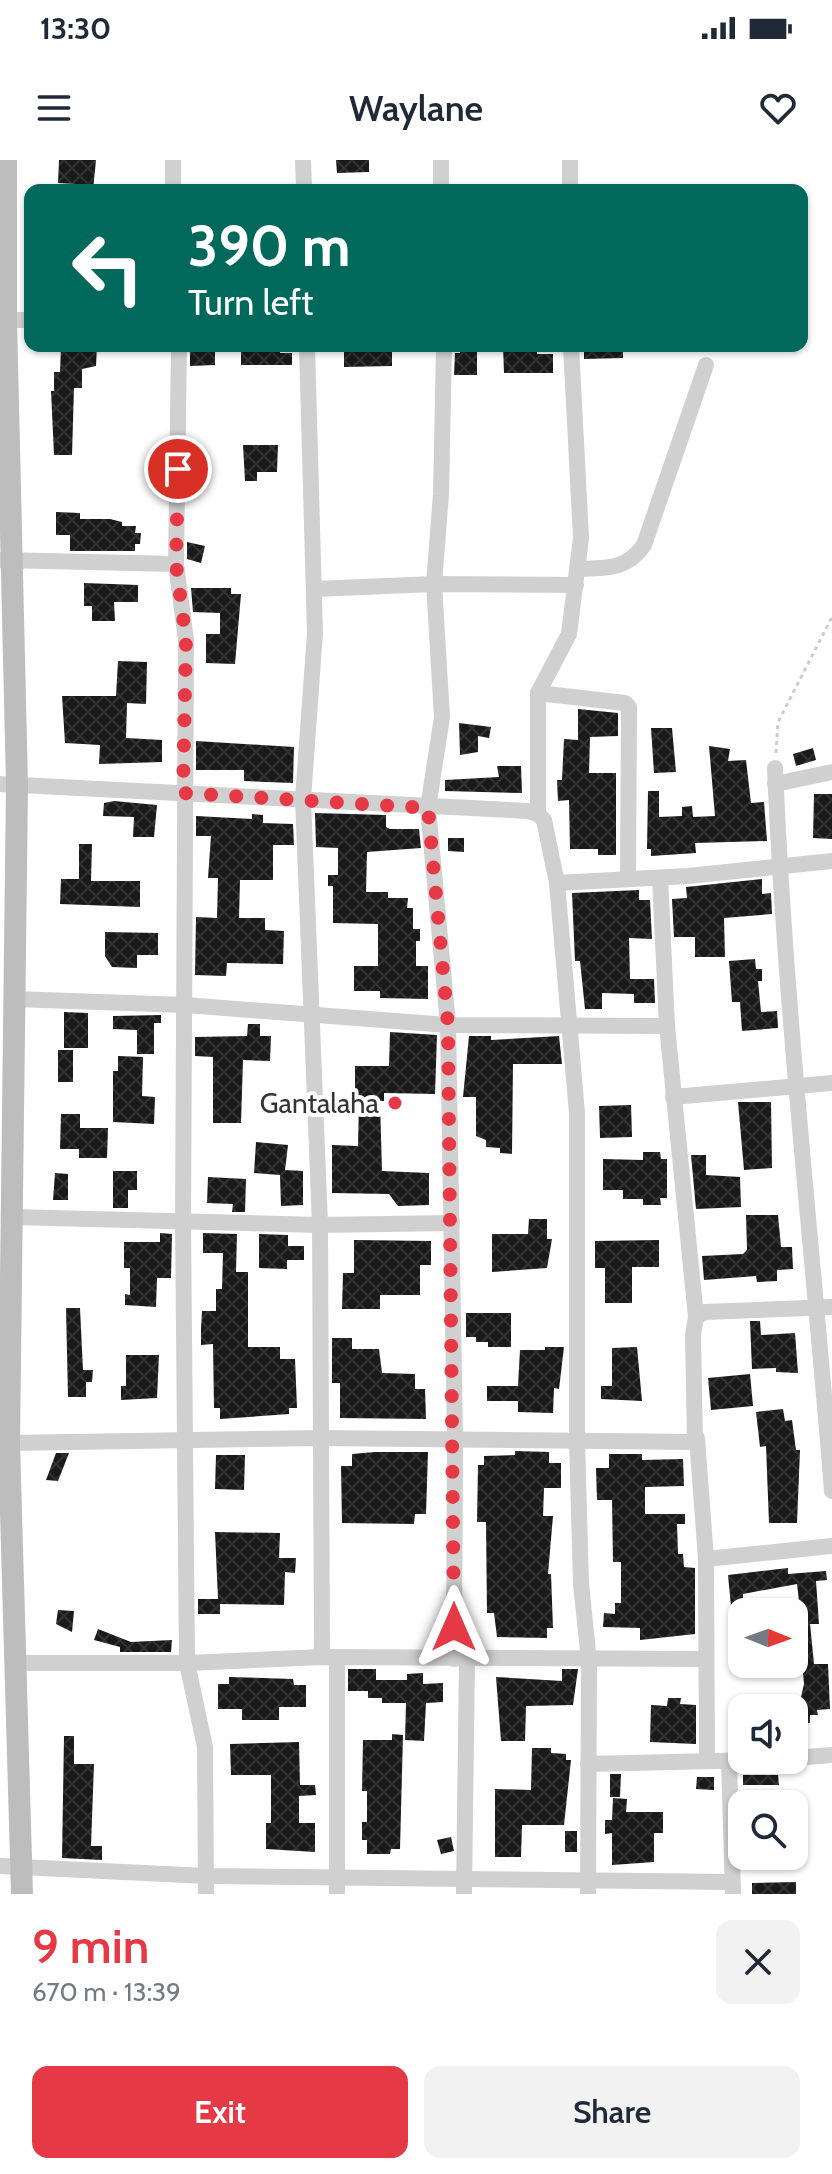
<!DOCTYPE html>
<html lang="en">
<head>
<meta charset="utf-8">
<style>
	:root { --surface:#fff; --page:#f2f2f3; --text:#1f2937; --muted:#747a83; --accent:#e63946 }
	body { margin:0; font-family:Cabin,sans-serif; background:var(--page); color:var(--text); height:100vh; display:flex; flex-direction:column; font-size:30px; white-space:nowrap }
	* { box-sizing:border-box; margin:0 }
	p { font-size:26px; color:var(--muted) }
	.icon { flex:none; width:44px; height:44px; fill:none; stroke:currentColor; stroke-width:2; stroke-linecap:round; stroke-linejoin:round }
	.map { position:relative; height:1734px; overflow:hidden }
	.panel { display:flex; flex-direction:column; background:var(--surface); flex:1 }
	.panel>* { flex:none }
	.top-card { position:absolute; left:24px; top:24px; width:784px; height:168px; border-radius:16px; box-shadow:0 2px 6px #0004; background:#00695c; color:#fff; overflow:hidden }
	.needle { width:52px; rotate:91deg }
	.buttons { position:absolute; left:728px; top:1438px; display:grid; gap:16px }
	.buttons a { display:grid; place-items:center; width:80px; height:80px; border-radius:16px; background:var(--surface); box-shadow:0 2px 6px #0004; font-size:40px }
	.pin { position:absolute; display:grid; place-items:center; width:68px; height:68px; color:#fff; margin:-34px; border:4px solid #fff; border-radius:50%; box-shadow:0 2px 8px #0007 }
	.me { position:absolute; width:88px; margin:-44px; rotate:0deg; stroke-linejoin:round; filter:drop-shadow(0 0 6px #0008) }
	.turn { display:flex; align-items:center; gap:28px; height:168px; padding:0 32px; font-size:36px }
	.turn .icon { width:104px; height:104px; stroke-width:2.5 }
	.turn b { display:block; font-size:56px; line-height:68px }
	.round { display:grid; place-items:center; flex:none; width:84px; height:84px; border-radius:16px; background:var(--page) }
	.head { display:flex; align-items:center; justify-content:space-between; height:136px; padding:0 32px }
	h1 { font-size:48px; font-weight:600; line-height:60px; color:var(--accent) }
	.cta { display:flex; gap:16px; margin-top:auto; padding:16px 32px }
	.cta a { flex:1; height:92px; border-radius:16px; background:var(--accent); color:#fff; font-size:32px; font-weight:600; line-height:92px; text-align:center }
	.cta a+a { background:var(--page); color:var(--text) }
	.status { display:flex; justify-content:space-between; align-items:center; height:56px; padding:0 40px; background:var(--surface); direction:ltr }
	.status svg { height:22px; fill:currentColor }
	header { display:flex; justify-content:space-between; align-items:center; height:104px; padding:0 32px; background:var(--surface); font-size:36px; font-weight:600 }
	.map>svg:first-child { display:block }
	.building { fill:url(#building-cross-hatch) }
	.lines { fill:none; stroke-linecap:round; stroke-linejoin:round }
	.path { stroke:#cdcdcd; stroke-width:3; stroke-dasharray:4 4; stroke-linecap:butt }
	.street { stroke:#d0d0d0; stroke-width:16 }
	.secondary { stroke:#bdbdbd; stroke-width:22 }
	.route { stroke:#e63946; stroke-width:14; stroke-dasharray:0 25.2 }
	.poi-dot { fill:#e63946; stroke:#fff; stroke-width:3 }
	.labels { text-anchor:middle; dominant-baseline:central; stroke-width:8; stroke-linejoin:round; paint-order:stroke }
	.poi-label { font-size:28px; fill:#333; stroke:#fff; text-anchor:end }
</style>
</head>
<body>
<div class="status"><b>13:30</b><svg viewBox="0 0 49 12"><path d="M0 12V9h3v3zM5 12V6h3v6zM10 12V3h3v9zM15 12V0h3v12zM26 1h20v11H26zM47 4h2v5h-2z"/></svg></div>
<header><svg class="icon" aria-label="menu" viewBox="0 0 24 24"><path d="M4 6h16M4 12h16M4 18h16"/></svg>Waylane<svg class="icon" aria-label="heart" viewBox="0 0 24 24"><path d="M12 20l-8-8c-3-5 5-10 8-4 3-6 11-1 8 4z"/></svg></header>
<div class="map">
<svg width="832" height="1734" viewBox="0 0 832 1734">
	<defs>
		<pattern id="building-cross-hatch" width="8" height="8" patternUnits="userSpaceOnUse" patternTransform="scale(2)"><rect width="8" height="8" fill="#1a1a1a"/><path d="M0 0l8 8M0 8l8-8" fill="none" stroke="#333"/></pattern>
	</defs>
	<rect width="100%" height="100%" fill="#fff"/>
	<!-- building -->
	<g class="building">
		<path d="M59,0H96L93,30H75V24L58,23Z"/>
		<path d="M336,0H369V12L337,13Z"/>
		<path d="M61,186H97L96,206L82,209V228H74L72,295H54L51,231H54V212H60Z"/>
		<path d="M190,186H215V205L190,206Z"/>
		<path d="M241,186H280V193H292V205H241Z"/>
		<path d="M344,186H392V206L344,207Z"/>
		<path d="M460,186H477V215H454L455,193H460Z"/>
		<path d="M503,186H537V194H553V213H504Z"/>
		<path d="M584,186H623V198L584,199Z"/>
		<path d="M243,285H278L277,312H257V321H245Z"/>
		<path d="M56,352L80,353V359H110L122,362V366H136L135,373H141L140,384H135V391H70V375H56Z"/>
		<path d="M187,382L205,386L201,403L187,399Z"/>
		<path d="M84,423L138,425V442H114L115,461H92V446H84Z"/>
		<path d="M191,428H231V434H241L235,504L206,503V474H220V453L193,452Z"/>
		<path d="M118,501L147,502L146,544L127,543L126,578L162,580V602L99,604L100,585L65,583L62,536H116Z"/>
		<path d="M578,549L618,553V576L590,577L589,613H616V695H598V689H570L569,640L558,641L557,620H562L564,579L578,580Z"/>
		<path d="M459,563L491,567L489,578L478,576V592L460,595Z"/>
		<path d="M651,568H672L676,612L654,613Z"/>
		<path d="M196,581L294,587L293,623L244,621V610H196Z"/>
		<path d="M709,586L730,589L728,601L746,600L751,643L764,642L767,681L695,683L696,693L651,696V689H647L648,631H659V657L682,656V647L692,646L693,657L715,656Z"/>
		<path d="M813,588L816,600L796,606L793,594Z"/>
		<path d="M497,606H521L522,633L445,631V620L499,617Z"/>
		<path d="M814,634H832V679L813,678Z"/>
		<path d="M114,641L157,645L154,677H133L134,657L103,656L104,643Z"/>
		<path d="M315,653L386,655V667L390,669H419L421,688L367,692L366,732H388V738H408L407,748H413V769H420V781H416V806H428V839L380,838V831H354V806H378V764L333,763V726H328V715H338V688L316,687Z"/>
		<path d="M252,654L263,655V663L293,664L294,685H273V720H240L239,758H265V770L284,771L283,804L227,803L226,816L195,815L196,757L217,758L218,718H208L211,676H196V656L252,659Z"/>
		<path d="M448,678H464V692L448,691Z"/>
		<path d="M79,684H92L91,721H140V747L60,744L61,719H79Z"/>
		<path d="M762,719V734L771,733L772,754L724,758L725,797H695V777H674L672,739L687,738L686,727Z"/>
		<path d="M639,730V740H650L652,779L629,778L630,819H654L655,843H634V834L602,833V849H585L580,801H575L572,733Z"/>
		<path d="M105,772L158,773V795H137V808L112,807L105,796Z"/>
		<path d="M755,799L756,809H762V821H758L761,852L777,851L778,868L742,871L740,842H732L729,801Z"/>
		<path d="M64,852L88,853V888H64Z"/>
		<path d="M161,855V863H154V894H137V870L113,869V856Z"/>
		<path d="M248,864H260V876H271L270,901L243,900L241,963H213V897L195,896V877L247,876Z"/>
		<path d="M390,872L437,875L435,934L384,933V941H380L382,1011L429,1013V1045L398,1046L389,1034L332,1033V985L358,986L359,941H355V906H389Z"/>
		<path d="M469,876H491V880L559,876L562,904H513L512,994L500,993V988L486,987V980L476,976V937H463Z"/>
		<rect x="58" y="890" width="15" height="32"/>
		<path d="M118,896L143,897L142,936L155,937L154,964L113,962V911H118Z"/>
		<path d="M738,942H771L772,1008L744,1010Z"/>
		<path d="M631,945L632,977L600,978L599,946Z"/>
		<path d="M61,954H80V968H108L107,998H79V989H60Z"/>
		<path d="M256,982L288,985L285,1010L303,1011V1045L281,1046L280,1015L254,1013Z"/>
		<path d="M643,992H660L661,999H667V1038H660L661,1045H643V1039H623V1030H603V999L643,1000Z"/>
		<path d="M691,995H706V1015L740,1017L741,1047L696,1049Z"/>
		<path d="M113,1011H137V1030H128V1048H113Z"/>
		<path d="M55,1013L68,1014V1040H53Z"/>
		<path d="M208,1017L246,1019L245,1052H232L233,1044L207,1043Z"/>
		<path d="M746,1055H778L781,1087H792L793,1109L777,1110V1121L757,1122L756,1116L704,1120L702,1096L743,1094L747,1090Z"/>
		<path d="M529,1059H547V1079H552L547,1108L492,1112V1074H528Z"/>
		<path d="M160,1073L172,1074L171,1118H157L156,1147L125,1145V1134L130,1135V1108H124V1082H160Z"/>
		<path d="M203,1073L237,1074L236,1112H248V1187H280V1199H295L297,1248H289V1254L220,1259V1248H214L213,1184L201,1185V1169L202,1151H216V1129H222L223,1093H203Z"/>
		<path d="M259,1074L288,1075V1086H304V1100H287V1109L259,1108Z"/>
		<path d="M354,1080L431,1081V1105H420V1135H380V1149H342L343,1113H354Z"/>
		<path d="M659,1080V1107H632V1143H605V1108H595V1081Z"/>
		<path d="M66,1148H80L83,1210H93L92,1222H86V1237H68Z"/>
		<path d="M466,1153H511V1187H488V1182H476V1177H466Z"/>
		<path d="M750,1161H760L761,1175L795,1173L798,1213L776,1212V1208L752,1209Z"/>
		<path d="M332,1178H352V1189H379L382,1213L415,1214V1229H425L426,1259L340,1258V1223H332Z"/>
		<path d="M545,1187H564L559,1229L554,1228L553,1253L518,1252V1241H487V1226H518L520,1190H545Z"/>
		<path d="M637,1187L642,1241L601,1239V1226H612V1188Z"/>
		<path d="M126,1195H159L157,1238L121,1240V1226H126Z"/>
		<path d="M750,1214L753,1246L711,1250L708,1218Z"/>
		<path d="M783,1249L785,1261L792,1260L796,1290H800L797,1363H769L766,1286L760,1287L756,1252Z"/>
		<path d="M515,1291L549,1292V1303H561V1328H544L543,1356H553L548,1414H551L553,1468H547V1478L497,1477L494,1453H487L486,1362H477L478,1305H484V1296L515,1295Z"/>
		<path d="M375,1292H428L426,1354H415L414,1364L342,1363L341,1306H352V1294Z"/>
		<path d="M56,1293H69L58,1321L46,1320Z"/>
		<path d="M609,1294H642V1300L683,1299L684,1326L645,1327V1354H685V1364H677L678,1394H683L684,1407L695,1408V1474L640,1480V1468L603,1467L604,1453L615,1454V1443H621V1402H613L612,1340H597L596,1308H609Z"/>
		<path d="M216,1295H245L244,1330L215,1329Z"/>
		<path d="M215,1372L280,1373L279,1398H296L295,1413L285,1412L284,1445L220,1444V1454H198V1439H218Z"/>
		<path d="M788,1408V1414L826,1411L827,1420L816,1421L819,1464H810L814,1504H828L830,1549L817,1550L818,1555H810V1563L794,1564L791,1548V1538L801,1537L804,1524L802,1503H794V1459H798L800,1450L797,1424L743,1434L742,1488H735L728,1415Z"/>
		<path d="M58,1450L74,1451L72,1472L56,1464Z"/>
		<path d="M98,1469L131,1482L172,1480L171,1492H120V1487L94,1480Z"/>
		<path d="M348,1509H376V1520H407V1514L423,1513V1524L443,1523V1542L426,1543L424,1581L405,1580L406,1543H382V1538H368V1531H348Z"/>
		<path d="M562,1509H578L573,1545L526,1546L525,1581H501L496,1517L562,1521Z"/>
		<path d="M229,1517L293,1519L294,1525H306V1547H279V1560H242V1549H218V1524H229Z"/>
		<path d="M668,1538H681L680,1544L696,1545V1584L650,1582L651,1545L667,1546Z"/>
		<path d="M392,1574L403,1575L400,1689H391L390,1694H367V1680H362V1662H367V1631H362L363,1580H392Z"/>
		<path d="M64,1576H74V1604H94L91,1686H102V1700L62,1698Z"/>
		<path d="M299,1582L300,1625H315L316,1635L299,1636V1663H315V1692L266,1689V1663H271V1615H231L230,1584Z"/>
		<path d="M532,1588H551V1593L566,1594V1600H571L564,1665H522L521,1697H495V1629L531,1630Z"/>
		<path d="M610,1614H621L620,1637H610Z"/>
		<path d="M743,1615H778L779,1625H743Z"/>
		<path d="M697,1617H714V1630L696,1629Z"/>
		<path d="M613,1638L627,1639L626,1652H663V1673H654V1702L612,1705V1673L605,1674V1660H612Z"/>
		<rect x="565" y="1671" width="12" height="21"/>
		<path d="M451,1677L454,1691L441,1694L437,1680Z"/>
		<path d="M796,1722V1734H752V1723Z"/>
	</g>
	<g class="lines">
		<!-- path -->
		<path class="path" d="M776,593L778,562L832,457"/>
		<!-- street -->
		<g class="street">
			<path d="M173,0V30"/>
			<path d="M303,0L304,30"/>
			<path d="M441,0V30"/>
			<path d="M570,30V0"/>
			<path d="M0,160H30"/>
			<path d="M179,186L176,404L186,480L183,1062L187,1503L205,1587L206,1734"/>
			<path d="M307,186L315,473L303,639L320,1065L322,1497"/>
			<path d="M444,186L441,334L434,424L442,557L428,648L448,865L455,1278L454,1499"/>
			<path d="M0,400L176,404"/>
			<path d="M578,409C606,408 627,410 644,385L706,205"/>
			<path d="M315,429L434,424L576,425"/>
			<path d="M538,533L625,543L629,547L628,719"/>
			<path d="M775,608C785,850 813,1090 832,1331"/>
			<path d="M0,624L528,651L538,654L544,660L557,723L577,953V1280L581,1424L589,1501L588,1734"/>
			<path d="M775,624L832,612"/>
			<path d="M538,654V533L569,474L581,378L571,186"/>
			<path d="M557,723L688,716L832,701"/>
			<path d="M14,839L185,845L448,865L667,866"/>
			<path d="M673,937L832,923"/>
			<path d="M12,1057L320,1065L452,1063"/>
			<path d="M696,1157L705,1152L832,1147"/>
			<path d="M697,1278L706,1399L707,1601"/>
			<path d="M9,1283L320,1278L695,1282L693,1175L696,1157L667,866L660,718"/>
			<path d="M706,1399L832,1386"/>
			<path d="M15,1503H187L322,1497L706,1499"/>
			<path d="M794,1598L832,1595"/>
			<path d="M729,1601L733,1734"/>
			<path d="M588,1604L756,1600"/>
			<path d="M0,1706L206,1716L732,1722"/>
			<path d="M337,1734V1498"/>
			<path d="M464,1734L467,1499"/>
		</g>
		<!-- secondary -->
		<path class="secondary" d="M6,0V160L17,625L9,1283L22,1734"/>
	</g>
	<g class="lines">
		<!-- route -->
		<path class="route" d="M178,309L176,404L186,480L183,633L428,648L448,865L454,1467"/>
	</g>
	<!-- markers -->
	<circle class="poi-dot" cx="395" cy="943" r="8"/>
	<g class="labels">
		<!-- poi labels -->
		<g class="poi-label">
			<text x="379" y="943">Gantalaha</text>
		</g>
	</g>
</svg>
<div class="buttons">
<a><svg class="needle" viewBox="-14 -14 28 28"><path d="M0-13l5 13h-10z" fill="#e53935"/><path d="M0 13l5-13h-10z" fill="#747a83"/></svg></a>
<a><svg class="icon" aria-label="sound" viewBox="0 0 24 24"><path d="M4 9h4l5-4v14l-5-4H4zM17 9q2 3 0 6"/></svg></a>
<a><svg class="icon" aria-label="search" viewBox="0 0 24 24"><circle cx="10" cy="10" r="6"/><path d="M15 15l6 6"/></svg></a>
</div>
<div class="pin" style="left:178px;top:309px;background:#d93025"><svg class="icon" aria-label="arrive" viewBox="0 0 24 24"><path d="M6 21V4h12l-3 4 3 4H6"/></svg></div>
<svg class="me" style="left:454px;top:1467px" viewBox="-20 -20 40 40"><path d="M0-17L14 15 0 8-14 15z" fill="#e63946" stroke="#fff" stroke-width="4"/></svg>
<div class="top-card">
<div class="turn"><svg class="icon" aria-label="left" viewBox="0 0 24 24"><path d="M17 20v-9H6M10 6l-5 5 5 5"/></svg><div><b>390 m</b>Turn left</div></div>
</div>
</div>
<section class="panel">
<div class="head"><div><h1>9 min</h1><p>670 m · 13:39</p></div><a class="round"><svg class="icon" aria-label="close" viewBox="0 0 24 24"><path d="M6 6l12 12M18 6L6 18"/></svg></a></div>
<div class="cta"><a>Exit</a><a>Share</a></div>
</section>
</body>
</html>
